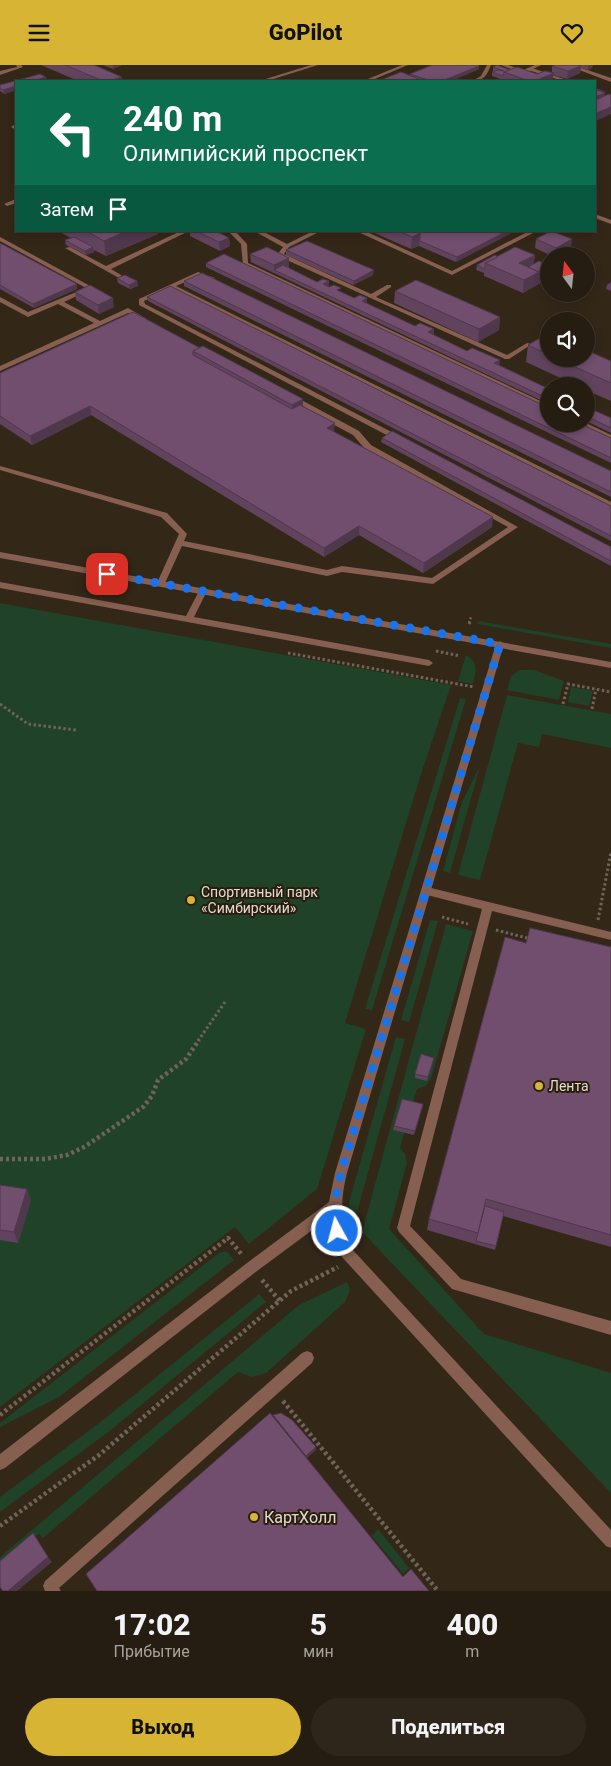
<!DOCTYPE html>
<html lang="ru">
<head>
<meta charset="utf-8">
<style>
	:root { --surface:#261d12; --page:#2e261b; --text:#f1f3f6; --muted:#a4a29f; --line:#423b32; --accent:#d7b434 }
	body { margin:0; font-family:Roboto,sans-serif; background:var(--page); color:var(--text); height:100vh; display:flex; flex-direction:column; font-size:19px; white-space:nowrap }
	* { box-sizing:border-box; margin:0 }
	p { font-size:16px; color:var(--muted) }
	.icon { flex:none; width:28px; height:28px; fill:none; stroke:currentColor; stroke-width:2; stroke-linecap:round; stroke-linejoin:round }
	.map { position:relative; height:1526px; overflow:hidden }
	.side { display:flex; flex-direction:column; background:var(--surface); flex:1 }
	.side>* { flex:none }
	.hud { position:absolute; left:15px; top:15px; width:581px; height:152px; border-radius:0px; box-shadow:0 2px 8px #0003,0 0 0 1px var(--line); background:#0b6e4f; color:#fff; overflow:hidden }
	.needle { width:32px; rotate:345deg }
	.tools { position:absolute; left:540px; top:182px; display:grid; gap:10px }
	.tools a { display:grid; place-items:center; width:55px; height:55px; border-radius:50%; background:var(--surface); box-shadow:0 2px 8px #0003,0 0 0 1px var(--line); font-size:25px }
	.pin { position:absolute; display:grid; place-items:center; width:42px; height:42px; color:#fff; margin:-21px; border-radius:10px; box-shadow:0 2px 8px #0006 }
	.me { position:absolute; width:55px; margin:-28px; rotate:353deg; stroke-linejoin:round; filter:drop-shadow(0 0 4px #0008) }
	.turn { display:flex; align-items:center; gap:18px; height:105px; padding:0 25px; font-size:22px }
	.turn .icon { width:65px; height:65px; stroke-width:2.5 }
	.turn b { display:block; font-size:35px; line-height:42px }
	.then { display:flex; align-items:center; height:48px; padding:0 25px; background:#0003; gap:10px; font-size:19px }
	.eta { display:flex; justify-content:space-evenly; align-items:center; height:85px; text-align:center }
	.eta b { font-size:30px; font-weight:800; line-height:35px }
	.cta { display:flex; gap:10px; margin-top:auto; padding:10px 25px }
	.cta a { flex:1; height:58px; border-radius:30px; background:var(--accent); color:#111; font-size:20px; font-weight:800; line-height:58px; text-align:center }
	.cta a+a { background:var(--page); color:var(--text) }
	header { display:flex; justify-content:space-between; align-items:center; height:65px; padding:0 25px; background:var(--accent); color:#111; font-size:22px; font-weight:800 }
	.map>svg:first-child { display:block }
	.green { fill:#1f4228 }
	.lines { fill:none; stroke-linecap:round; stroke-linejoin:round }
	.path-far2 { stroke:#6f6457; stroke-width:2.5; stroke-dasharray:2 2; stroke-linecap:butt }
	.path-far1 { stroke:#6f6457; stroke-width:3; stroke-dasharray:2.5 2.5; stroke-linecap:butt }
	.path { stroke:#6f6457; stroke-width:4.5; stroke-dasharray:3 3; stroke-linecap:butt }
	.service { fill:#865f50; fill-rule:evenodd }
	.minor { fill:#865f50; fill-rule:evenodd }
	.tertiary { fill:#865f50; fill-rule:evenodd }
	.wall { fill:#61435e }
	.shaded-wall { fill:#4f374c }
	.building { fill:#714e6d; stroke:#4f374c }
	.route { stroke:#1a73e8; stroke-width:9; stroke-dasharray:0 16.2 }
	.poi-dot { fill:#d7b434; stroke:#291d0e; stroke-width:2 }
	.labels { text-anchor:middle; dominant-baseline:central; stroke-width:4; stroke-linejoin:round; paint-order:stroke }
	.poi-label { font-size:14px; fill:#e3dbd1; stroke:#291d0e; text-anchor:start }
	.near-poi-label { font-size:16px; fill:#e3dbd1; stroke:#291d0e; text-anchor:start }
</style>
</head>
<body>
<header><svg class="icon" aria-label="menu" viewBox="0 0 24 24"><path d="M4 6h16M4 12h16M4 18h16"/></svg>GoPilot<svg class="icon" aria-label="heart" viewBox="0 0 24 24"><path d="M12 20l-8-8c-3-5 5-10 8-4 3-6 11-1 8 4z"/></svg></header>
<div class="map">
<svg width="611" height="1526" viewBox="0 0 611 1526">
	<rect width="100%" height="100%" fill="#332718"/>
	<!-- green -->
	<g class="green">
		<path d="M0,538L451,620L421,709L345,958L366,964L317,1124L249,1179L235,1162L0,1342Z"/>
		<path d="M478,556L611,579V583L477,559Z"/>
		<path d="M466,590C479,597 476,606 473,619L458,616Z"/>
		<path d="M520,605H534L564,616L559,635L507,625L511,611Z"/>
		<path d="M571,622L593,626L589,641L568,637Z"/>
		<path d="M507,630L611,649V683L542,669L539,682L518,678L480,815L458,810Z"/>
		<path d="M460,633L466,634L372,945L365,944Z"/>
		<path d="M480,701L450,808L443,806L462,737Z"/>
		<path d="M430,855L438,856L409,957L401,955Z"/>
		<path d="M446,859L473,866L431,1014L426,1021L417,1024L400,1083L405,1089L407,1098L389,1164L484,1269L611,1308V1428L362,1167Z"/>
		<path d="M396,972L405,974L354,1158L349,1151V1137Z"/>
		<path d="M226,1186L234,1195L59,1332L0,1362V1358L219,1188Z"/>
		<path d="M347,1217L350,1225L345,1237L266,1308L252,1312L238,1307L43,1473L39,1469L0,1502V1492L299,1240Z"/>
		<path d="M259,1229L266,1237L111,1365L0,1447V1432L103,1355Z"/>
		<path d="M378,1464L409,1503L403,1509L372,1471Z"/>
	</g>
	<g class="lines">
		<!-- path-far2 -->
		<path class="path-far2" d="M469,558L471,552"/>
		<!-- path-far1 -->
		<g class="path-far1">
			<path d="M469,559L470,557"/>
			<path d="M436,586L460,591"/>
			<path d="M288,588L474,622"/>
			<path d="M0,639L28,659L76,665"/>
			<path d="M563,639L568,619L611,627"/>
			<path d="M592,644L596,624"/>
			<path d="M442,852L468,859"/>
			<path d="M598,855L611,787"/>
			<path d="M496,865L531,874"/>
			<path d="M198,976L225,937"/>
		</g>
		<!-- path -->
		<g class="path">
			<path d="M0,1094H45L67,1090L84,1082L143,1042L152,1031L158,1015L186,994L199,975"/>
			<path d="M262,1215L280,1236"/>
			<path d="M283,1336L438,1526"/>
			<path d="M0,1350L228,1173L243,1191"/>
			<path d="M0,1461L99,1390L291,1226L338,1202"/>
		</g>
		<!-- service -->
		<g class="service">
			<path d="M16,0H21L23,2L0,10V6L17,2Z"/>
			<path d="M311,0H318L267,16H259Z"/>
			<path d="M402,0H408L370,16H363Z"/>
			<path d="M487,0H491C487,10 484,16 472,16L481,11Z"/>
			<path d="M566,0H573L611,13V17Z"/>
			<path d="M528,3H532L570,16H563L528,5Z"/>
			<path d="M14,60L16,61V65L11,62Z"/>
			<path d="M16,134V138L7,141L4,139Z"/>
			<path d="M595,149L611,155V159L595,153Z"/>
			<path d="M181,166H189L111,204L121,210L122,211L119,213L65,183L70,182L106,201Z"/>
			<path d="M228,166H235L247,179L248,198L549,340V345L243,200L241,179Z"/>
			<path d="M254,166H262L287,179L313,166H321L289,182L284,189L371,229L387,220H391V222L376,232L507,290L527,278L532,279L509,294H505L278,191L277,190L283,182Z"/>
			<path d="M356,166H365L452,206L529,166H537L452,210Z"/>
			<path d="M0,172L94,223L64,237L100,256L128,243L147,254L142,255L128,248L0,306V301L94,258L58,239L28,252L0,237V232L28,247L86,223L0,176Z"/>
			<path d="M198,207L215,213L212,215L199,211L176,221L611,437V442L171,224L144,236L145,239L403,373L399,375H396L139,240V234Z"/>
			<path d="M288,331H294L359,366L371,380L518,462L433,519L342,507L327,511L182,481L165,518L161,521L157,518L179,469L161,452L0,405V401L167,448L187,469L184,476L327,505L342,501L432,513L508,462L365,384L353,370L288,335Z"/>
			<path d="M586,358L611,370V375L578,359Z"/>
			<path d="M0,517L186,551L199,526L203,523L207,526L194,552L429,595L433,598L429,601L0,523Z"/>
			<path d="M427,822L611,867V875L492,846L410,1161L461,1214L611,1256V1270L452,1224L399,1167L397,1163L482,844L423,829L422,826L423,823Z"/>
			<path d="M307,1286L312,1288L314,1293L312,1298L59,1523L61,1526H45L43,1521L45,1516L302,1288Z"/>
		</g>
		<!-- minor -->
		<g class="minor">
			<path d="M501,0H508L523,5L535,0H541L523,9Z"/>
			<path d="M500,576L504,579L347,1108C340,1135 340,1158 352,1184L611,1465V1483L606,1481L342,1192L333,1167L330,1152L257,1206L5,1403L0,1405V1389L247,1198L329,1137L335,1108L496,579Z"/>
		</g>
		<!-- tertiary -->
		<path class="tertiary" d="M0,487L611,597V603L0,493Z"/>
	</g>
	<!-- wall -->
	<g class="wall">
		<path d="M41,0H94L122,16H78Z"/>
		<path d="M103,0H122L113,4Z"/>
		<path d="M555,0H593L592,3L588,5L581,3L580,8L567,14L553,10L552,16H506L492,11V7L494,6H493V2L537,9L552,8V1Z"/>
		<path d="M479,1V4L451,16H418L410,11V9Z"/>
		<path d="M46,12L47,16L4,29L0,26V20Z"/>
		<path d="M595,23L605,27L604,31L596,56L595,55Z"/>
		<path d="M58,166H158V169L106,191L94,185V187L86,190L66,180L65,175L71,173Z"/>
		<path d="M190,166H216L229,173L230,181L220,186L190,171Z"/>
		<path d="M370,166H515L456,197L419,181L411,184Z"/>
		<path d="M536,174L571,183L556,191H552L535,183Z"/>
		<path d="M0,178L77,224L34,243L0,224Z"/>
		<path d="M286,185L373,210L353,220L286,190Z"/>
		<path d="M250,189L289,202L288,203L317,217L329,221H327L354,233H367V238H366L415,261L434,269L432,270L467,286L500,295L499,300L549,324V339L251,197Z"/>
		<path d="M535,190L533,199L549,201V213L523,228L484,211V208L476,205L477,200L498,192Z"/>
		<path d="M549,192V200L545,198V194Z"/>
		<path d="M206,198L611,373V398L206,202Z"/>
		<path d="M117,213L137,216L138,221L130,224L118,218Z"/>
		<path d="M184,216L611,406V432L184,221Z"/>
		<path d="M611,217V226L606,224L607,220Z"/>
		<path d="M395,226L500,252L499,265L478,277L394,238Z"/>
		<path d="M75,227L114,242L99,249L76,235Z"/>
		<path d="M147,232L611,441V476L148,236Z"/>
		<path d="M133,247L303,341L334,367L492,462L423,508L359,470L324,492L91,350L32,380L0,359V308Z"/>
		<path d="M549,268V294H586L611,296V336L586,325V321H578L526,297L528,280Z"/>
		<path d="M586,336L594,344L593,345L611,353V368L586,356Z"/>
		<path d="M382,373L611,482V501L381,377Z"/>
		<path d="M526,878L611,882V1182L503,1151L495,1185L475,1179L427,1165L429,1154Z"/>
		<path d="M433,997L427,1016L415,1013V1009Z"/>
		<path d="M423,1039L414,1070L393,1065L394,1061Z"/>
		<path d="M0,1120L31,1135L18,1178L0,1175Z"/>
	</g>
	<!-- shaded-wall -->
	<g class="shaded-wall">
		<path d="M113,0H122L113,4Z"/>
		<path d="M591,0H593L592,3L588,5V1Z"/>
		<path d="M479,1V4L451,16H442Z"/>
		<path d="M581,1L580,8L567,14L568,6Z"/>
		<path d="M554,8L552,16H535Z"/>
		<path d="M46,12L47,16H32Z"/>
		<path d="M122,12V16H109Z"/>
		<path d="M16,21V25L4,29L3,25Z"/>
		<path d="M605,27L603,35L595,39V32Z"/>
		<path d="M611,42V49L596,56L597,48Z"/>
		<path d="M126,166H158V169L106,191L104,176Z"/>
		<path d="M507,166H515L456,197L457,192Z"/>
		<path d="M420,168L419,181L411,184L412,172Z"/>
		<path d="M229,173L230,181L220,186L219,177Z"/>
		<path d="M572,174L571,183L555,191L556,183Z"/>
		<path d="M93,182L94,187L86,190L85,186Z"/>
		<path d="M535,190L533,203L527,206L519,198Z"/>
		<path d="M289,193V202L279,207L274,205V209V200Z"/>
		<path d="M374,205L373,210L353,220L354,216Z"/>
		<path d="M549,205V213L523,228L524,215L539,207Z"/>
		<path d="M137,216L138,221L130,224L129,220Z"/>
		<path d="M329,216V221L323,224V219Z"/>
		<path d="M77,219V224L34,243L33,239Z"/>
		<path d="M113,233L114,242L99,249L98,240Z"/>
		<path d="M367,233V238L362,241V236Z"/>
		<path d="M500,252L499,265L478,277L479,264Z"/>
		<path d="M434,264V269L428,272V267Z"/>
		<path d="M500,295L499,300L494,303V298Z"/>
		<path d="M303,334V347L293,353L292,340Z"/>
		<path d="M595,340L594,344L588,348L589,343Z"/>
		<path d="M90,341L91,350L32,380L30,371Z"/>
		<path d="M335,358L334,367L327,363Z"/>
		<path d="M493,452L492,462L423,508L424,498Z"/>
		<path d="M359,461V470L324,492V483Z"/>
		<path d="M423,1039L422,1044L414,1070L415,1066Z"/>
		<path d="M27,1124L31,1135L18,1178L14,1167Z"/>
		<path d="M316,1382V1385L304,1396V1393Z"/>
		<path d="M48,1492L52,1497L17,1526H8Z"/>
	</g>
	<!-- building -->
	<g class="building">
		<path d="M65,0H94L122,12L109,16H103Z"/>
		<path d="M432,0H478L479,1L442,16H431L410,9Z"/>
		<path d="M497,0L510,5L504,7L503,11L492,7L498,5L504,6L493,2Z"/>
		<path d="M555,0H578L581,1L568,6L552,1Z"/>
		<path d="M517,2L537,9L545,6L554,8L535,16H529L504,7Z"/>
		<path d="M401,7L419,14L412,16H378Z"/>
		<path d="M40,9L46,12L32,16H16V21L3,25L0,23V20Z"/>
		<path d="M595,23L605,27H603L595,24Z"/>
		<path d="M595,24L605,28L595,32Z"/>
		<path d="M609,29L611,30V42L597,48L595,47V35Z"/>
		<path d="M86,166H126L104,176Z"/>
		<path d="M196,166H216L229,173L219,177Z"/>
		<path d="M399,166H415L420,168L412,172Z"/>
		<path d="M415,166H507L457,192L420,176V168Z"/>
		<path d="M551,166L572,174L556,183L536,174Z"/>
		<path d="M74,172L93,182L85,186L65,175Z"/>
		<path d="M307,176L374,205L354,216L286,185Z"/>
		<path d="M0,178L77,219L33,239L0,220Z"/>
		<path d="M267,182L289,193L274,200L250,189Z"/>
		<path d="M515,182L535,190L519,198L539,207L524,215L485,198Z"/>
		<path d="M224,189L549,343V359H581L611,373V393L206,198Z"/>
		<path d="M495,190L498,192L485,198V204L477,200Z"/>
		<path d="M539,196L549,201V205L538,211L539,207L528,202Z"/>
		<path d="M283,200L317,217L323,214L329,216L323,219L329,222L334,220L341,223L337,225L354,233L360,230L367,233L362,236L415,261L420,258L434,264L428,267L467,286L472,283L500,295L494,298L549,324V334L274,205Z"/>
		<path d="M202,208L611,406V427L184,216Z"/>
		<path d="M125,210L137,216L129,220L117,213Z"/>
		<path d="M416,215L500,252L479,264L395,226Z"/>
		<path d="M90,220L113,233L98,240L75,227Z"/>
		<path d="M170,221L611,441V471L147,232Z"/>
		<path d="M133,247L200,283L193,286V290L292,344L300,340L335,358L327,363L493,452L424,498L359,461L324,483L90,341L30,371L0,351V308Z"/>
		<path d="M549,268V290L528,280Z"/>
		<path d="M203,281L303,334L292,340L193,286Z"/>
		<path d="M586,285L611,296V318L557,294H586Z"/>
		<path d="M586,336L595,340L589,343L611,353V363L586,351Z"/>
		<path d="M392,366L611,482V496L382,373Z"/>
		<path d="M530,863L611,882V1170L486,1134L478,1168L429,1154L505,872L526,878Z"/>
		<path d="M421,989L434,993L428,1012L415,1009Z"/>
		<path d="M402,1034L423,1039L415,1066L394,1061Z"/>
		<path d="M0,1120L27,1124L14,1167L0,1165Z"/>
		<path d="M485,1141L504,1147L496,1181L476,1176Z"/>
		<path d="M270,1348L403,1512L411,1504L429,1526H97L86,1509Z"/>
		<path d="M281,1348L292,1355L316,1382L306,1391L273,1350Z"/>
		<path d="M33,1468L48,1492L8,1526H3L0,1522V1496Z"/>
	</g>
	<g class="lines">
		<!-- route -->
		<path class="route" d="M107,509L500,579L341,1108L334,1141L337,1166"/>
	</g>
	<!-- markers -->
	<g class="poi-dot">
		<circle cx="191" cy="835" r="5"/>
		<circle cx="539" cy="1021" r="5"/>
		<circle cx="254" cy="1452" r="5"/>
	</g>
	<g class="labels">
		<!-- poi labels -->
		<g class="poi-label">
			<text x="201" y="827">Спортивный парк<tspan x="201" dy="16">«Симбирский»</tspan></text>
			<text x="549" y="1021">Лента</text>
		</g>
		<!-- near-poi labels -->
		<g class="near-poi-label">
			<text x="264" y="1452">КартХолл</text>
		</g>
	</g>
</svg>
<div class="tools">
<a><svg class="needle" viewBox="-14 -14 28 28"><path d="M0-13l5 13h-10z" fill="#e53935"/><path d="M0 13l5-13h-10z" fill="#a4a29f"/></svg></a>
<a><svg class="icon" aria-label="sound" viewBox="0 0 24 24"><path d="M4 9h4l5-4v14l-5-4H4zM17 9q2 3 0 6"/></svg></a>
<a><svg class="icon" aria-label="search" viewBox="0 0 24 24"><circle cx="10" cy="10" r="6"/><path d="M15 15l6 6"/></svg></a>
</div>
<div class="pin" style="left:107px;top:509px;background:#d93025"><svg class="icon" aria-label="arrive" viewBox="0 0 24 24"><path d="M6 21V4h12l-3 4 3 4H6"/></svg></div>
<svg class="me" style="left:337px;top:1166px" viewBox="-20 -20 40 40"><circle r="17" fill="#1a73e8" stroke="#fff" stroke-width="3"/><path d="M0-11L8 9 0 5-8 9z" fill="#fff"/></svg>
<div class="hud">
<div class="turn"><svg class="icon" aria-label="left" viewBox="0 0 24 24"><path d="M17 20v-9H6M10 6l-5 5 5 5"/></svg><div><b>240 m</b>Олимпийский проспект</div></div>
<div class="then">Затем<svg class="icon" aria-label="arrive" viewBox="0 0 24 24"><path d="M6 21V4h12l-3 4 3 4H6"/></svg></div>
</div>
</div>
<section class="side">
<div class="eta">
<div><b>17:02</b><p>Прибытие</p></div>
<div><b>5</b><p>мин</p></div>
<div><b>400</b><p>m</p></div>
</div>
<div class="cta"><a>Выход</a><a>Поделиться</a></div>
</section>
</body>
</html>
